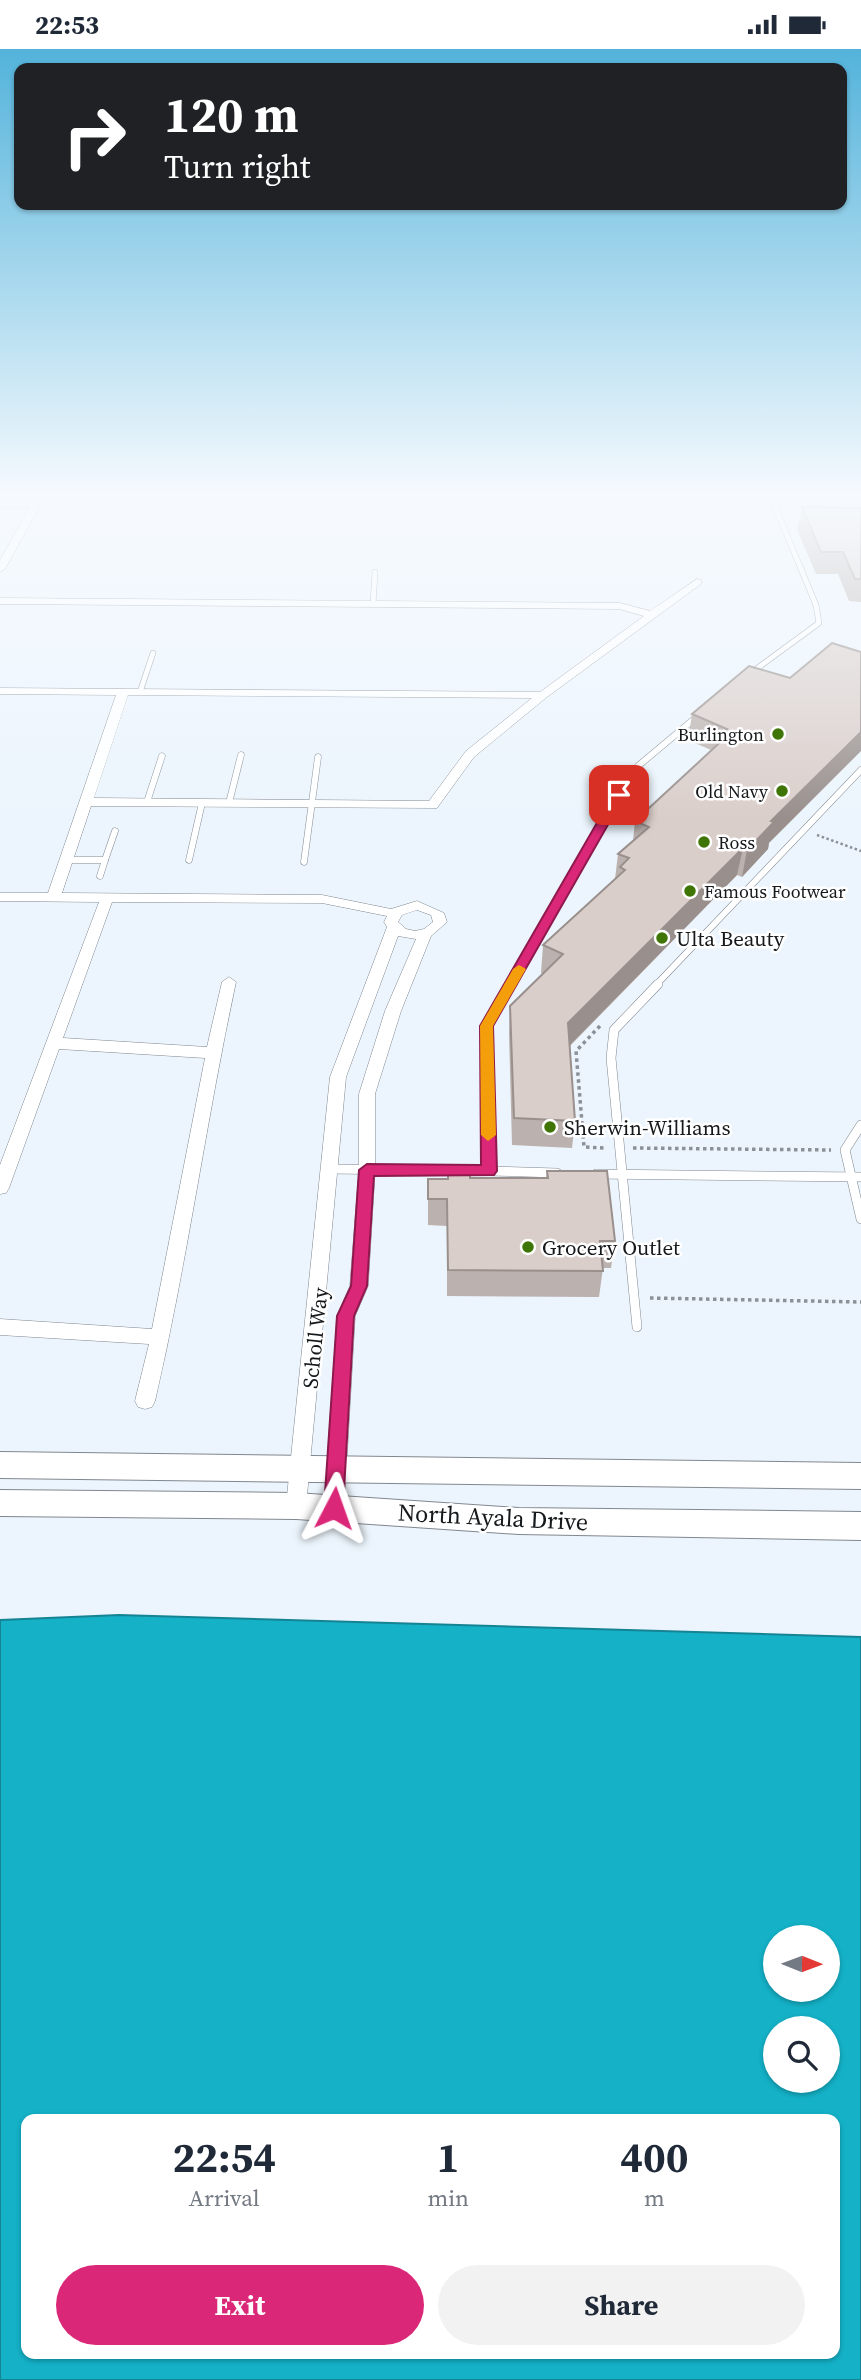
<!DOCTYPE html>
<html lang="en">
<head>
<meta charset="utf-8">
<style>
	:root { --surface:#fff; --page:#f2f2f3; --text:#1f2937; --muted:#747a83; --accent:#db2777 }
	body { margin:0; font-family:"Source Serif 4",serif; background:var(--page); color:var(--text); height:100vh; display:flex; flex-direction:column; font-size:26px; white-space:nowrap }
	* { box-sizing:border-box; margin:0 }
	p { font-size:23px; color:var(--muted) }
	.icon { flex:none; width:38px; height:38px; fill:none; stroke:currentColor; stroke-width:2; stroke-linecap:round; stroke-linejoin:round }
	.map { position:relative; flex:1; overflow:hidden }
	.panel { position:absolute; left:21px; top:2065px; width:819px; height:245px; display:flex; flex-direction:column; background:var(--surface); border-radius:14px; box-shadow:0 2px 5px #0004 }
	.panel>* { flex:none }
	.top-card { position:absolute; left:14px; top:14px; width:833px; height:147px; border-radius:14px; box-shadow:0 2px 5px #0004; background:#202124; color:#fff; overflow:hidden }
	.needle { width:46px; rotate:91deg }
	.controls { position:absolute; left:763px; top:1876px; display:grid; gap:14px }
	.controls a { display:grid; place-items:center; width:77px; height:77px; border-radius:50%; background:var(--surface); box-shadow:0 2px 5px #0004; font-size:35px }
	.pin { position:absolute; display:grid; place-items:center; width:60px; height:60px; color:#fff; margin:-30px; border-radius:14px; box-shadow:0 4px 10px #0006 }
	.me { position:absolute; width:77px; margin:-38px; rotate:4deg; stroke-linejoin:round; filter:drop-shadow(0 0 5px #0008) }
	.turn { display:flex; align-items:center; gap:24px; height:147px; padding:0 35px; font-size:32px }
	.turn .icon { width:91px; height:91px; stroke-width:2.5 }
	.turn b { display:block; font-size:49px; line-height:60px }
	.eta { display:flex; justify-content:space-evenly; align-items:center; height:119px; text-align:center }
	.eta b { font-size:42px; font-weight:700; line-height:49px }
	.primary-button { display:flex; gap:14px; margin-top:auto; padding:14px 35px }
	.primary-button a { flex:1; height:80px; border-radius:42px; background:var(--accent); color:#fff; font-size:28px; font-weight:700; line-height:80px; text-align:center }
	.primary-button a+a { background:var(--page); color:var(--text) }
	.status { display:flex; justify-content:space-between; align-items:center; height:49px; padding:0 35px; background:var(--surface); direction:ltr }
	.status svg { height:19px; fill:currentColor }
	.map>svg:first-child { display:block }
	.water { fill:#14b1c7; stroke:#158393; stroke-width:2; fill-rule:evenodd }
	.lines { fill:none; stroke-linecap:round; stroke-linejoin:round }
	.lane-far2-casing { stroke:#80878f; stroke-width:6 }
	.lane-far1-casing { stroke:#80878f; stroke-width:7 }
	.lane-casing { stroke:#80878f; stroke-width:10 }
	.street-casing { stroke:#80878f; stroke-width:1 }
	.secondary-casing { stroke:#80878f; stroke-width:2 }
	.path-far1 { stroke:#8b9197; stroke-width:2.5; stroke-dasharray:2.5 2.5; stroke-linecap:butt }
	.path { stroke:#8b9197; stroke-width:3.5; stroke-dasharray:3.5 3.5; stroke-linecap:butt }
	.lane-far2 { stroke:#fff; stroke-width:5 }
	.lane-far1 { stroke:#fff; stroke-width:6 }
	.lane { stroke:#fff; stroke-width:9 }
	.street { fill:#fff; fill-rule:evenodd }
	.secondary { fill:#fff; fill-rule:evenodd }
	.wall { fill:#bbb1ae }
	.shaded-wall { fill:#99908d }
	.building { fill:#daceca; stroke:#99908d; stroke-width:2 }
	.route { fill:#db2777; stroke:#8e194d; stroke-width:2 }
	.slow { fill:#f59e0b }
	.poi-dot { fill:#3e7504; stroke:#fff; stroke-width:2.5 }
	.labels { text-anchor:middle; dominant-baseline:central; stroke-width:5; stroke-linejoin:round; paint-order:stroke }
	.far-poi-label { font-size:18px; fill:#16191b; stroke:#fff; text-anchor:end }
	.poi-label { font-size:21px; fill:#16191b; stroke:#fff; text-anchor:start }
	.street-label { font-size:21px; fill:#16191b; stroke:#fff }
	.near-street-label { font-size:24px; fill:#16191b; stroke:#fff }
</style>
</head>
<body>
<div class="status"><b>22:53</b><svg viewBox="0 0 49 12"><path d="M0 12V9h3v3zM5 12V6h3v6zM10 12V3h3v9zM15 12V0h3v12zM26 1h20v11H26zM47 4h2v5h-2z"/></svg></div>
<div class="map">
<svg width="861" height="2331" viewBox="0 0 861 2331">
	<rect width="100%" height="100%" fill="#ecf5fd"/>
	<!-- water -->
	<path class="water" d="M119,1566L861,1588V2331H0V1571ZM775,1888H828V1941H775ZM775,1979H828V2032H775ZM26,2070H835V2305H26Z"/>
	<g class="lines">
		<defs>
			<g id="lane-far2">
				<path d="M373,555L375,523"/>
				<path d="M748,626L819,574L816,556L769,443"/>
				<path d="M140,643L153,604"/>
			</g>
			<g id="lane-far1">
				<path d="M147,753L162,707"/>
				<path d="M229,754L241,706"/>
				<path d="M67,811H105L115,782"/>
				<path d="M189,811L202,754"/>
				<path d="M304,813L318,708"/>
				<path d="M100,827L105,811"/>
				<path d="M510,936L638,717L699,666"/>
				<path d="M656,936L861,721"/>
			</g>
			<g id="lane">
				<path d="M861,1076L845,1101L861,1170"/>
				<path d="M331,1120L489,1122L486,977L511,935"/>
				<path d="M489,1122L557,1124"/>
				<path d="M596,1125L861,1128"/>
				<path d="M637,1278L611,1009L614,981L658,935"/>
			</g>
			<g id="street">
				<path d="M0,452H36L41,455L5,520L0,523V511L30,458H0Z"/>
				<path d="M697,530L701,531V535L547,648L474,708L437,759L91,757L62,844L322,846L391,860L417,852L444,864L447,873L431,887L401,962L375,1045V1121L368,1237L355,1267L344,1459L341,1466L334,1468L327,1466L324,1459L337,1267L350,1237L359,1121V1045L385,962L416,890L398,887L346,1028L306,1457L303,1464L296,1466L289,1464L286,1457L330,1028L387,878L384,873L387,867L322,854L112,853L63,989L207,998L222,933L229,928L236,933C206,1072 187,1215 155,1352L152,1358L145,1360L138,1358L135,1352L149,1295L0,1286V1270L152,1280L205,1009L59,1000L9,1139L6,1144L0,1145V1116L99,853L0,852V844H48L116,646L0,645V639L540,643L644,567L619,560L0,555V549L620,554L650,562ZM128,646L532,649L466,702L429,752L94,749ZM417,861L431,866L433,873L424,880L415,882L406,880L398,873L402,866Z"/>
			</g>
			<g id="secondary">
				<path d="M0,1403L861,1414V1440L0,1429Z"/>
				<path d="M0,1441L296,1444L519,1459L861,1463V1491L519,1485L296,1470L0,1467Z"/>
			</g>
		</defs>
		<!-- lane-far2 casing -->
		<use href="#lane-far2" class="lane-far2-casing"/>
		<!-- lane-far1 casing -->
		<use href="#lane-far1" class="lane-far1-casing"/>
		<!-- lane casing -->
		<use href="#lane" class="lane-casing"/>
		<!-- street casing -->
		<use href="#street" class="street-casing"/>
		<!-- secondary casing -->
		<use href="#secondary" class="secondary-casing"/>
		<!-- path-far1 -->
		<path class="path-far1" d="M817,786L861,802"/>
		<!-- path -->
		<g class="path">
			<path d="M600,977L576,1002L584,1098L604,1099"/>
			<path d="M633,1099L831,1101"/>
			<path d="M650,1249L861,1253"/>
		</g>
		<!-- lane-far2 -->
		<use href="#lane-far2" class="lane-far2"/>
		<!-- lane-far1 -->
		<use href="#lane-far1" class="lane-far1"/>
		<!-- lane -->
		<use href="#lane" class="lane"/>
		<!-- street -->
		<use href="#street" class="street"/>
		<!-- secondary -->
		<use href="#secondary" class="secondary"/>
	</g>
	<!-- wall -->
	<g class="wall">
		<path d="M802,458L861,459V553L849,552L838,525H816L797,480Z"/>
		<path d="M749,617L769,794L768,800L742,828L737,826L570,997L575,1072L572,1099L512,1096L509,985L510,957L544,925L541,924L543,896L615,830L618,805L633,792L635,772L711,701L688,691L692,665Z"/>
		<path d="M547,1122L615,1192L611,1219H603L599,1248L447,1247V1177L428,1176V1130L546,1129Z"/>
	</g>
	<!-- shaded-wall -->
	<g class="shaded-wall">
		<path d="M861,683V702L769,794L768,800L742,828L747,801L771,772Z"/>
		<path d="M743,799L737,826L565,1001L568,974Z"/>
	</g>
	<!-- building -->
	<g class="building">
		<path d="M802,458L861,459V530H855L843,503H821Z"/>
		<path d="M832,594L861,603V683L771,772L774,773L747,801L743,799L568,974L575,1072L514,1069L510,957L563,905L543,896L625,821L620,818L629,809L618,805L649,778L635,772L728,686L722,684L727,680L692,665L749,617L790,629Z"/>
		<path d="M547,1122H607L615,1192H600L603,1222L448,1221L447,1150H428V1130H448V1123H470V1129H548Z"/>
	</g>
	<!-- sky -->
	<linearGradient id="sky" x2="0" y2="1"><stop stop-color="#53b3db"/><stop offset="0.58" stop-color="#f6fafe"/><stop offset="1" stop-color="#f6fafe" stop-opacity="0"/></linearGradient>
	<rect width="861" height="769" fill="url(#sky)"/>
	<!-- route -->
	<path class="route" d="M619,743L625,746L493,977L497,1122L494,1126L374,1127L367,1237L354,1267L343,1459L341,1465L334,1468L327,1465L324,1459L337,1267L351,1237L359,1121L367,1115L481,1116L480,977L613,746Z"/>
	<!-- slow -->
	<path class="slow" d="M519,916L526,920L493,977L496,1086L488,1092L481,1086L480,977L513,920Z"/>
	<!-- markers -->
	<g class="poi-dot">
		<circle cx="778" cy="685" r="7"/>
		<circle cx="782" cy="742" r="7"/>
		<circle cx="704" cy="793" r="7"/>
		<circle cx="690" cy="842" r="7"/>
		<circle cx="662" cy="889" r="7"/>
		<circle cx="550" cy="1078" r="7"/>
		<circle cx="528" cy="1198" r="7"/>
	</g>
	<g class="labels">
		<!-- far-poi labels -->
		<g class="far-poi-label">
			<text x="764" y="685">Burlington</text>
			<text x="768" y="742">Old Navy</text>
			<text x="718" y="793" text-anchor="start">Ross</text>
			<text x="704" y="842" text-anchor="start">Famous Footwear</text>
		</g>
		<!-- poi labels -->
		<g class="poi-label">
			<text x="676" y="889">Ulta Beauty</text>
			<text x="564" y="1078">Sherwin-Williams</text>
			<text x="542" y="1198">Grocery Outlet</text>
		</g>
		<!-- street labels -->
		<g class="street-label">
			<text transform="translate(315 1289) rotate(-84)">Scholl Way</text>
		</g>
		<!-- near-street labels -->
		<g class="near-street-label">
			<text transform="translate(493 1468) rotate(3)">North Ayala Drive</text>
		</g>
	</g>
</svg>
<div class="controls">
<a><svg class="needle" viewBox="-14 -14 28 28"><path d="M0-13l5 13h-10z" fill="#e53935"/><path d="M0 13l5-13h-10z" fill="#747a83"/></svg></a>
<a><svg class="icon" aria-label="search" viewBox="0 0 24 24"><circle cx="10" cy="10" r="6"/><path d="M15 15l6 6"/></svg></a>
</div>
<div class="pin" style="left:619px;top:746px;background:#d93025"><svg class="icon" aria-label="arrive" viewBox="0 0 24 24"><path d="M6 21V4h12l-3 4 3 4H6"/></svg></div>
<svg class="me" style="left:334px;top:1459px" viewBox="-20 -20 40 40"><path d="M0-17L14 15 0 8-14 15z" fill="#db2777" stroke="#fff" stroke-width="4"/></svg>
<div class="top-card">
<div class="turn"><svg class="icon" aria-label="right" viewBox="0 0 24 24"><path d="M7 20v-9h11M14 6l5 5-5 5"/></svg><div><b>120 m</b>Turn right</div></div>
</div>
<section class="panel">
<div class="eta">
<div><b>22:54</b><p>Arrival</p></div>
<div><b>1</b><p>min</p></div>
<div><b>400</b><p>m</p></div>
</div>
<div class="primary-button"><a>Exit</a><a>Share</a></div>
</section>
</div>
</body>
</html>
